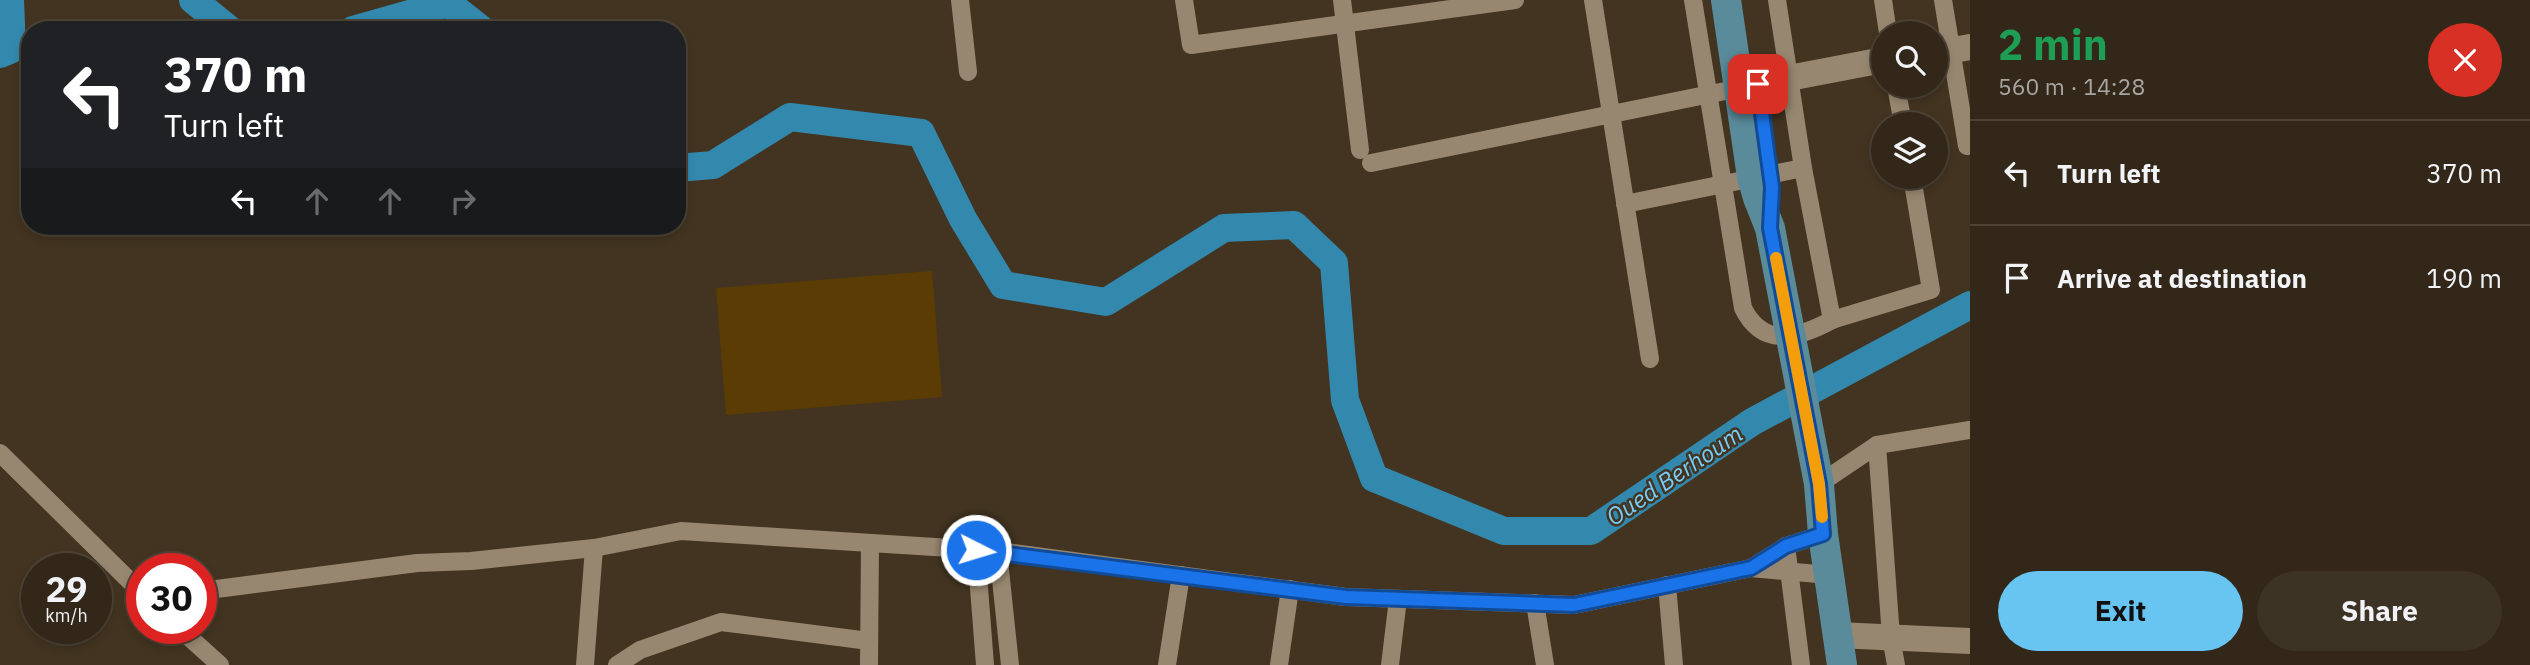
<!DOCTYPE html>
<html lang="en">
<head>
<meta charset="utf-8">
<style>
	:root { --surface:#322718; --page:#3d3325; --text:#f1f3f6; --muted:#a8a5a2; --line:#4d4437; --accent:#68c4f0 }
	body { margin:0; font-family:"IBM Plex Sans",sans-serif; background:var(--page); color:var(--text); height:100vh; display:flex; flex-direction:column; font-size:26px; white-space:nowrap }
	* { box-sizing:border-box; margin:0 }
	p { font-size:23px; color:var(--muted) }
	.icon { flex:none; width:38px; height:38px; fill:none; stroke:currentColor; stroke-width:2; stroke-linecap:round; stroke-linejoin:round }
	.map { position:relative; flex:1; overflow:hidden }
	.drawer { display:flex; flex-direction:column; background:var(--surface); width:560px }
	.drawer>* { flex:none }
	.hud { position:absolute; left:21px; top:21px; width:665px; height:214px; border-radius:28px; box-shadow:0 4px 10px #0003,0 0 0 2px var(--line); background:#202124; color:#fff; overflow:hidden }
	.tools { position:absolute; left:1871px; top:21px; display:grid; gap:14px }
	.tools a { display:grid; place-items:center; width:77px; height:77px; border-radius:50%; background:var(--surface); box-shadow:0 4px 10px #0003,0 0 0 2px var(--line); font-size:35px }
	.speed { position:absolute; left:21px; top:553px; display:flex; gap:14px; font-size:35px; font-weight:700; text-align:center }
	.speed>* { display:grid; place-content:center; width:91px; height:91px; border-radius:50%; background:var(--surface); box-shadow:0 4px 10px #0003,0 0 0 2px var(--line); line-height:1 }
	.speed small { font-size:18px; font-weight:400 }
	.speed .limit { border:10px solid #d22; background:#fff; color:#111 }
	.pin { position:absolute; display:grid; place-items:center; width:60px; height:60px; color:#fff; margin:-30px; border-radius:14px; box-shadow:0 4px 10px #0006 }
	.me { position:absolute; width:77px; margin:-38px; rotate:95deg; stroke-linejoin:round; filter:drop-shadow(0 0 5px #0008) }
	.turn { display:flex; align-items:center; gap:24px; height:147px; padding:0 28px; font-size:32px }
	.turn .icon { width:91px; height:91px; stroke-width:2.5 }
	.turn b { display:block; font-size:49px; line-height:60px }
	.lanes { display:flex; align-items:center; height:66px; padding:0 28px; background:#0003; justify-content:center; gap:35px; direction:ltr }
	.lanes .off { opacity:.35 }
	.round { display:grid; place-items:center; flex:none; width:74px; height:74px; border-radius:37px; background:var(--page) }
	.overview { display:flex; align-items:center; justify-content:space-between; height:119px; padding:0 28px }
	h1 { font-size:42px; font-weight:700; line-height:52px; color:#1e9e55 }
	.button { display:flex; gap:14px; margin-top:auto; padding:14px 28px }
	.button a { flex:1; height:80px; border-radius:42px; background:var(--accent); color:#111; font-size:28px; font-weight:700; line-height:80px; text-align:center }
	.button a+a { background:var(--page); color:var(--text) }
	ul { padding:0; list-style:none }
	li { display:flex; align-items:center; gap:21px; height:105px; padding:0 28px; border-top:2px solid var(--line) }
	li div { flex:1 }
	li b { display:block; font-size:26px }
	li em { font-style:normal }
	main { display:flex; flex:1; min-height:0 }
	.map>svg:first-child { display:block }
	.green { fill:#5b3c04 }
	.lines { fill:none; stroke-linecap:round; stroke-linejoin:round }
	.river { stroke:#3388ae; stroke-width:28 }
	.street { stroke:#988770; stroke-width:18 }
	.secondary { stroke:#988770; stroke-width:26 }
	.primary { stroke:#5a8b9b; stroke-width:30 }
	.route-casing { stroke:#114b97; stroke-width:18 }
	.route { stroke:#1a73e8; stroke-width:12 }
	.slow { stroke:#f59e0b; stroke-width:12 }
	.labels { text-anchor:middle; dominant-baseline:central; stroke-width:5; stroke-linejoin:round; paint-order:stroke }
	.water-label { font-size:24px; font-style:italic; fill:#77cdf8; stroke:#423420 }
</style>
</head>
<body>
<main>
<div class="map">
<svg width="1970" height="665" viewBox="0 0 1970 665">
	<rect width="100%" height="100%" fill="#423420"/>
	<!-- green -->
	<path class="green" d="M932,271L942,397L726,415L716,288Z"/>
	<g class="lines">
		<!-- river -->
		<g class="river">
			<path d="M193,0L230,30"/>
			<path d="M353,30L448,3L482,30"/>
			<path d="M0,54L12,49L10,0"/>
			<path d="M677,168L713,165L790,117L921,133L963,219L1003,285L1106,302L1224,228L1294,225L1334,263L1345,400L1374,478L1504,531H1591L1752,422L1970,305"/>
		</g>
		<!-- street -->
		<g class="street">
			<path d="M960,0L968,72"/>
			<path d="M1184,0L1191,45L1515,0"/>
			<path d="M1342,0L1360,150"/>
			<path d="M1593,0L1650,359"/>
			<path d="M1693,0L1743,308C1763,349 1799,338 1832,320L1803,168L1777,0"/>
			<path d="M1883,0L1888,33"/>
			<path d="M1943,0L1967,146"/>
			<path d="M1896,86L1903,124"/>
			<path d="M1371,163L1789,78"/>
			<path d="M1625,204L1803,168"/>
			<path d="M1832,320L1931,290L1912,177"/>
			<path d="M1877,445L1891,637L1896,665"/>
			<path d="M0,453L142,593"/>
			<path d="M1819,484L1877,445L1970,430"/>
			<path d="M1786,546L1801,665"/>
			<path d="M976,549L985,665"/>
			<path d="M998,551L1010,665"/>
			<path d="M1751,568L1829,575"/>
			<path d="M1667,585L1674,665"/>
			<path d="M201,591L417,563L471,561L594,548L681,531L998,551L1346,597L1574,605L1751,568L1786,546L1823,534"/>
			<path d="M1535,603L1545,665"/>
			<path d="M179,628L220,665"/>
			<path d="M585,665L594,548"/>
			<path d="M617,665L640,650L721,622L869,641"/>
			<path d="M869,665L870,543"/>
			<path d="M1167,665L1181,575"/>
			<path d="M1279,665L1290,589"/>
			<path d="M1390,665L1398,599"/>
		</g>
		<!-- secondary -->
		<g class="secondary">
			<path d="M1936,53L1970,47"/>
			<path d="M1789,78L1883,60"/>
			<path d="M1837,635L1970,641"/>
		</g>
		<!-- primary -->
		<path class="primary" d="M1726,0L1752,177L1758,198L1770,228L1819,484L1823,534L1842,665"/>
	</g>
	<g class="lines">
		<defs>
			<path id="route" d="M976,550L1346,597L1574,605L1751,568L1786,546L1823,534L1819,484L1770,228L1772,187L1758,84"/>
		</defs>
		<!-- route casing -->
		<use href="#route" class="route-casing"/>
		<!-- route -->
		<use href="#route" class="route"/>
		<!-- slow -->
		<path class="slow" d="M1776,258L1819,484L1822,517"/>
	</g>
	<g class="labels">
		<!-- water labels -->
		<g class="water-label">
			<text transform="translate(1674 475) rotate(-34)">Oued Berhoum</text>
		</g>
	</g>
</svg>
<div class="tools">
<a><svg class="icon" aria-label="search" viewBox="0 0 24 24"><circle cx="10" cy="10" r="6"/><path d="M15 15l6 6"/></svg></a>
<a><svg class="icon" aria-label="layers" viewBox="0 0 24 24"><path d="M12 4l9 5-9 5-9-5zM3 14l9 5 9-5"/></svg></a>
</div>
<div class="speed"><div>29<small>km/h</small></div><div class="limit">30</div></div>
<div class="pin" style="left:1758px;top:84px;background:#d93025"><svg class="icon" aria-label="arrive" viewBox="0 0 24 24"><path d="M6 21V4h12l-3 4 3 4H6"/></svg></div>
<svg class="me" style="left:976px;top:550px" viewBox="-20 -20 40 40"><circle r="17" fill="#1a73e8" stroke="#fff" stroke-width="3"/><path d="M0-11L8 9 0 5-8 9z" fill="#fff"/></svg>
<div class="hud">
<div class="turn"><svg class="icon" aria-label="left" viewBox="0 0 24 24"><path d="M17 20v-9H6M10 6l-5 5 5 5"/></svg><div><b>370 m</b>Turn left</div></div>
<div class="lanes"><svg class="icon" aria-label="left" viewBox="0 0 24 24"><path d="M17 20v-9H6M10 6l-5 5 5 5"/></svg><svg class="icon off" aria-label="ahead" viewBox="0 0 24 24"><path d="M12 20V5M6 11l6-6 6 6"/></svg><svg class="icon off" aria-label="ahead" viewBox="0 0 24 24"><path d="M12 20V5M6 11l6-6 6 6"/></svg><svg class="icon off" aria-label="right" viewBox="0 0 24 24"><path d="M7 20v-9h11M14 6l5 5-5 5"/></svg></div>
</div>
</div>
<section class="drawer">
<div class="overview"><div><h1>2 min</h1><p>560 m · 14:28</p></div><a class="round" style="background:#d93025;color:#fff"><svg class="icon" aria-label="close" viewBox="0 0 24 24"><path d="M6 6l12 12M18 6L6 18"/></svg></a></div>
<ul>
<li><svg class="icon" aria-label="left" viewBox="0 0 24 24"><path d="M17 20v-9H6M10 6l-5 5 5 5"/></svg><div><b>Turn left</b></div><em>370 m</em></li>
<li><svg class="icon" aria-label="arrive" viewBox="0 0 24 24"><path d="M6 21V4h12l-3 4 3 4H6"/></svg><div><b>Arrive at destination</b></div><em>190 m</em></li>
</ul>
<div class="button"><a>Exit</a><a>Share</a></div>
</section>
</main>
</body>
</html>
